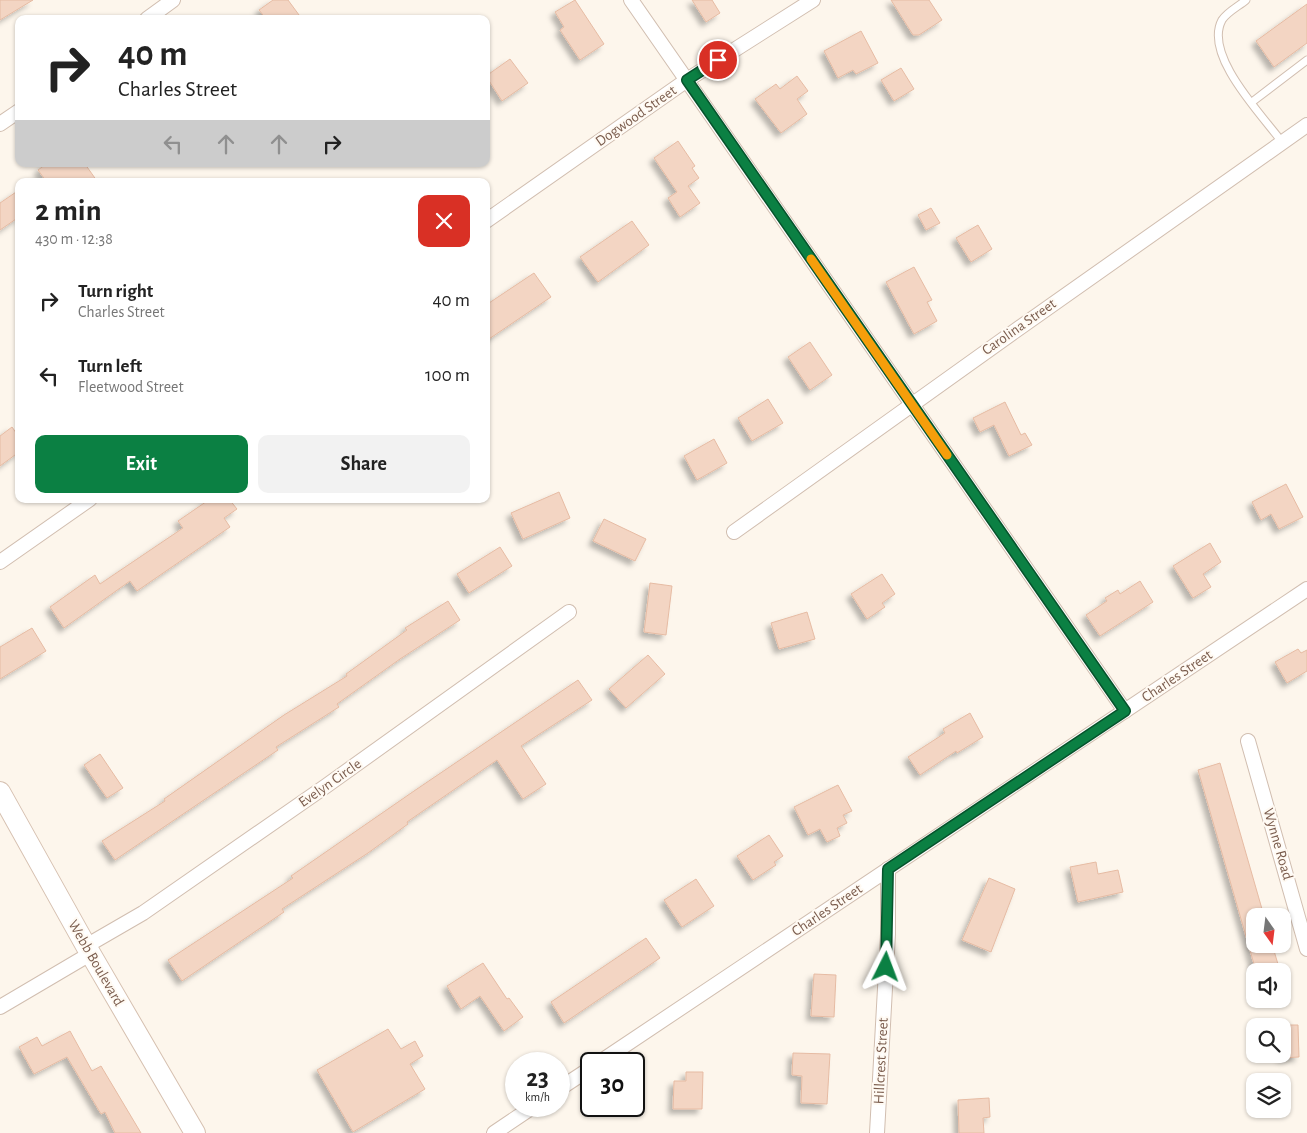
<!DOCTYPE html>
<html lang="en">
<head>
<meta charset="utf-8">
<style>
	:root { --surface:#fff; --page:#f2f2f2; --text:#222; --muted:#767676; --accent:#0b8043 }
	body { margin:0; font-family:"Alegreya Sans",sans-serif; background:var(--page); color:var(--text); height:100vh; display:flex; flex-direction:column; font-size:19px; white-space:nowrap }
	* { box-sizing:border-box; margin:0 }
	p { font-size:16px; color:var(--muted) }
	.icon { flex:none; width:28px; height:28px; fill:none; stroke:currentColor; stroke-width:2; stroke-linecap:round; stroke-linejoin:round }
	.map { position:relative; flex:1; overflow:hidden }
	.drawer { position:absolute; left:15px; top:178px; width:475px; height:325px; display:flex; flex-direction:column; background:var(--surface); border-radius:10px; box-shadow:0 1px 4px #0004 }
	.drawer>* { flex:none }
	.banner { position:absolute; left:15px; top:15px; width:475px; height:152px; border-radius:10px; box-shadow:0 1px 4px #0004; background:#fff; color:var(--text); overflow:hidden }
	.needle { width:32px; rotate:166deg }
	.buttons { position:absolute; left:1246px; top:908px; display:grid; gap:10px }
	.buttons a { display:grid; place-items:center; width:45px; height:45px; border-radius:10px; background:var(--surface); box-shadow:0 1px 4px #0004; font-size:25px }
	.speed { position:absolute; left:505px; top:1052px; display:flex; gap:10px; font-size:25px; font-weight:700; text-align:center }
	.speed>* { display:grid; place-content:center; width:65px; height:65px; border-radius:50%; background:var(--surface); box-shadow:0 1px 4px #0004; line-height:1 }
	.speed small { font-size:12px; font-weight:400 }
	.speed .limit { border:2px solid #111; border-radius:8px; background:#fff; color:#111 }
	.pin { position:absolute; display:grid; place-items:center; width:42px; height:42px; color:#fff; margin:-21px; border:2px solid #fff; border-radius:50%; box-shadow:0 1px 5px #0007 }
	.me { position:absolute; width:55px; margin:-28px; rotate:3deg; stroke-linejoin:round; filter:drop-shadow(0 0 4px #0008) }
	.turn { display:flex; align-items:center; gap:18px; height:105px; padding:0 20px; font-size:22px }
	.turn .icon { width:65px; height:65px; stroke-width:2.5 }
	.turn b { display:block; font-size:35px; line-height:42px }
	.lanes { display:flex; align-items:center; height:48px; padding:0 20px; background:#0003; justify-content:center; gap:25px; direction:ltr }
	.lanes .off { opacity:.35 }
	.round { display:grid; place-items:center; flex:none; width:52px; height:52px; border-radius:10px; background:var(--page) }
	.overview { display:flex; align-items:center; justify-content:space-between; height:85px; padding:0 20px }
	h1 { font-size:30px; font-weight:700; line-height:38px }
	.action { display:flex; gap:10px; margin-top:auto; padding:10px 20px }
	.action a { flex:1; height:58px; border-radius:10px; background:var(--accent); color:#fff; font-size:20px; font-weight:700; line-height:58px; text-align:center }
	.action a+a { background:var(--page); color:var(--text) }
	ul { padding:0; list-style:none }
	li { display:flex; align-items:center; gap:15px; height:75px; padding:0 20px }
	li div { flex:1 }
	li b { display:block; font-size:19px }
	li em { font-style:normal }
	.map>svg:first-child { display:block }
	.building { fill:#f3d5c3; stroke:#e6bba3; filter:url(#shadow) }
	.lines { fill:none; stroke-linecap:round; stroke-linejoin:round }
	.lane-casing { stroke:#d1beb0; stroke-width:9 }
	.street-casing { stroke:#d1beb0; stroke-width:16 }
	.secondary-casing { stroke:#d6c0b0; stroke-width:22 }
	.lane { stroke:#fff; stroke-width:7 }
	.street { stroke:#fff; stroke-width:14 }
	.secondary { stroke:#fff; stroke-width:20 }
	.route-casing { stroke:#07532c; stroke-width:12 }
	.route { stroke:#0b8043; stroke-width:9 }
	.slow { stroke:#f59e0b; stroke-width:9 }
	.labels { text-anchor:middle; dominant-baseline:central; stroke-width:4; stroke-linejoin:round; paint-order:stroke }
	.street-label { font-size:15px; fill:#7a5c4d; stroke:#fffaf3 }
</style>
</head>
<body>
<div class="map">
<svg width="1307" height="1133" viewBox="0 0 1307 1133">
	<defs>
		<filter id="shadow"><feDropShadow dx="-4.5" dy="4.5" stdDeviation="2.5" flood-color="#0004"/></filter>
	</defs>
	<rect width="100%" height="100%" fill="#fdf6ec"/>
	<!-- building -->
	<g class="building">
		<path d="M0,0H33L0,20Z"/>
		<path d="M273,0H288L302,19H266L259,10Z"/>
		<path d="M575,0L604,44L580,60L560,30L564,27L555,12Z"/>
		<path d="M692,0H712L720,13L706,22Z"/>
		<path d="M891,0H929L942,20L919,35H913Z"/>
		<path d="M1307,4V43L1274,67L1256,41Z"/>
		<path d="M861,31L878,63L856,74L853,70L838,78L824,51Z"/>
		<path d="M510,59L528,83L502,101L486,76Z"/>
		<path d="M901,68L914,89L894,101L881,80Z"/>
		<path d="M797,76L808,91L797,99L807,114L781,133L755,99L776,84L780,89Z"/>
		<path d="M678,141L695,166L692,168L699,178L688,186L700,203L680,217L668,198L677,192L654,158Z"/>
		<path d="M46,164H85L97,181H46L38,170Z"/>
		<path d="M19,190V217L0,230V203Z"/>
		<path d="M931,208L940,223L926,230L918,215Z"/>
		<path d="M632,221L649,245L598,282L580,257Z"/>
		<path d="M978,225L992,249L971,262L956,238Z"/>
		<path d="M914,267L932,300L927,302L937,321L914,334L886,282Z"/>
		<path d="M534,273L551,297L486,341V305Z"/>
		<path d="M810,342L832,375L810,390L788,357Z"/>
		<path d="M768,399L783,423L752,441L738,418Z"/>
		<path d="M1005,402L1021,435L1025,433L1032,445L1009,456L994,425L980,432L973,418Z"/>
		<path d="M12,427L19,437V452L0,466V436Z"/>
		<path d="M714,439L727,463L697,480L684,456Z"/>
		<path d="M1286,484L1303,517L1279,529L1271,514L1261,520L1252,502Z"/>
		<path d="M559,492L570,518L523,539L511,513Z"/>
		<path d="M210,499H229L237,509L224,518L230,527L137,591L130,581L64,628L50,607L95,575L100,584L183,528L178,521Z"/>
		<path d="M604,519L646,539L635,561L593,541Z"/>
		<path d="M1210,543L1221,562L1203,574L1211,587L1193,598L1173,566Z"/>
		<path d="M500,547L512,566L469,593L457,574Z"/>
		<path d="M882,574L895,594L882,603L885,607L867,619L851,594Z"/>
		<path d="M1140,581L1153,602L1100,636L1086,615L1107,601L1105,598L1118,590L1120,594Z"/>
		<path d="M650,583L672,586L666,635L644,632Z"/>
		<path d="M448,601L460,620L400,659L337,704L339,707L276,747L278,750L115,860L102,841L165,801L164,799L284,715L347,676L346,674L407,630L405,628Z"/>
		<path d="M807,612L815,639L779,649L771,623Z"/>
		<path d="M32,628L46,651L0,679V647Z"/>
		<path d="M1298,649L1301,653L1307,650V671L1287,683L1275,662Z"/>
		<path d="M648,655L665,674L626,708L609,689Z"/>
		<path d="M578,680L592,700L521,746L546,784L523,799L497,760L407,822L408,824L368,853L282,909L284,912L182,981L168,960L293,878L291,876L414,791Z"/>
		<path d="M970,713L983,737L957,753L956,751L920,775L908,757L945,733L943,729Z"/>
		<path d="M100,754L123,788L107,798L84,765Z"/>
		<path d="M1220,763L1264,916H1255V944H1272L1280,971H1256L1198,770Z"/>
		<path d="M838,785L852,811L843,815L847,823L837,828L840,836L827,842L820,829L808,835L794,807Z"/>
		<path d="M769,835L783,856L774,862L776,865L753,880L737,856Z"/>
		<path d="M1096,862L1098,874L1118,870L1123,892L1078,902L1070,867Z"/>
		<path d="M989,878L1015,889L991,952L962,940Z"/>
		<path d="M696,879L714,906L682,927L664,900Z"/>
		<path d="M646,938L660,958L564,1023L551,1002Z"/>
		<path d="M483,963L507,999L509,998L523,1017L504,1031L480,996L461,1009L447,986Z"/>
		<path d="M814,974L836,975L834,1017L811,1016Z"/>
		<path d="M1282,1025H1298L1299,1057L1282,1058Z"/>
		<path d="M388,1029L401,1049L415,1041L423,1056L410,1064L425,1089L353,1132L317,1070Z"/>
		<path d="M70,1031L92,1071L101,1066L141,1133H115L105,1112L101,1114L67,1057L34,1074L19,1047L37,1037L42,1046Z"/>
		<path d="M793,1053L830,1054L827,1104L801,1103L802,1076L792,1075Z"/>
		<path d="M686,1072H703L702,1109H673L674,1081H686Z"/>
		<path d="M989,1098L990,1117L983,1118L984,1133H959L958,1100Z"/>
	</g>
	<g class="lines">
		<defs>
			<g id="lane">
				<path d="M1246,0C1239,6 1227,12 1222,20C1203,55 1262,115 1282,142"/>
				<path d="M1252,102L1307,60"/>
			</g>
			<g id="street">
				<path d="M631,0L1125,711"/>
				<path d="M147,19L173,0"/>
				<path d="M0,124L19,111"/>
				<path d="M486,221L687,80L813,0"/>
				<path d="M734,532L1015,331L1307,125"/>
				<path d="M0,562L90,499"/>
				<path d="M1248,741L1307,949"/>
				<path d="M86,946L143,913L326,786L569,612"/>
				<path d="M0,1007L90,954"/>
				<path d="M597,1064L1307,589"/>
				<path d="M559,1089L591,1068"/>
				<path d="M494,1133L534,1106"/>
				<path d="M877,1133L888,934V869"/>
			</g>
			<path id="secondary" d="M0,792L86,946L195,1133"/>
		</defs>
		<!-- lane casing -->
		<use href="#lane" class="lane-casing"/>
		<!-- street casing -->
		<use href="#street" class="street-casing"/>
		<!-- secondary casing -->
		<use href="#secondary" class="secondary-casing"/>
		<!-- lane -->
		<use href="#lane" class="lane"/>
		<!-- street -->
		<use href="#street" class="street"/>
		<!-- secondary -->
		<use href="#secondary" class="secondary"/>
	</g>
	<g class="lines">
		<defs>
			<path id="route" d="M718,60L687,80L1125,711L888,869L886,967"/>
		</defs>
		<!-- route casing -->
		<use href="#route" class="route-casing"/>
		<!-- route -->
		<use href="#route" class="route"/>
		<!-- slow -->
		<path class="slow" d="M811,259L947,455"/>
	</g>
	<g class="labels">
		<!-- street labels -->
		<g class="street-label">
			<text transform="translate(636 116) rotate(-35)">Dogwood Street</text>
			<text transform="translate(1019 327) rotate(-35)">Carolina Street</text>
			<text transform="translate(1177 676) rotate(-34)">Charles Street</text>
			<text transform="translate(330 783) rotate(-35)">Evelyn Circle</text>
			<text transform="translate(1278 844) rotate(74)">Wynne Road</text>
			<text transform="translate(827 910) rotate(-34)">Charles Street</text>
			<text transform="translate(96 963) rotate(60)">Webb Boulevard</text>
			<text transform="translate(881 1061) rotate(-87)">Hillcrest Street</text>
		</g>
	</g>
</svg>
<div class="buttons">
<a><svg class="needle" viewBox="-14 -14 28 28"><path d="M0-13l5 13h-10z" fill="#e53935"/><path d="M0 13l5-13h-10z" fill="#767676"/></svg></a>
<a><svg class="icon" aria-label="sound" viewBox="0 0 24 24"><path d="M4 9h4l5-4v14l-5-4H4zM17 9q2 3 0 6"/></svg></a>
<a><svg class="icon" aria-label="search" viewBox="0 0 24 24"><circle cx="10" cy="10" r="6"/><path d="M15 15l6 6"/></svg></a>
<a><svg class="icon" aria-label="layers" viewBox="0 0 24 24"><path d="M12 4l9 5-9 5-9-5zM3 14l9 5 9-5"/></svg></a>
</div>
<div class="speed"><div>23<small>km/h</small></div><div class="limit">30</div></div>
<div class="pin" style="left:718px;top:60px;background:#d93025"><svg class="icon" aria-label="arrive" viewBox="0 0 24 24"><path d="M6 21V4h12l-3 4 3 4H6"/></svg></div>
<svg class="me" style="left:886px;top:967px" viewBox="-20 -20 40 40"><path d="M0-17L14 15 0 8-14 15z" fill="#0b8043" stroke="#fff" stroke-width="4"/></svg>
<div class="banner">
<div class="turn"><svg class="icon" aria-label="right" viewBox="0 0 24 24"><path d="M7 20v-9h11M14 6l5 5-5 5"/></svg><div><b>40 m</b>Charles Street</div></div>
<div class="lanes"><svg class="icon off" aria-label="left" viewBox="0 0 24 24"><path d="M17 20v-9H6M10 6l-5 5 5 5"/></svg><svg class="icon off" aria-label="ahead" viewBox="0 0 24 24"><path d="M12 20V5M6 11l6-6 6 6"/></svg><svg class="icon off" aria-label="ahead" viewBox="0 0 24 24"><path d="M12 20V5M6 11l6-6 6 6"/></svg><svg class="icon" aria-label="right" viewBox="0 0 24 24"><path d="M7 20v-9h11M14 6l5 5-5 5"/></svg></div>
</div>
<section class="drawer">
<div class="overview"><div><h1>2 min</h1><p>430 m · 12:38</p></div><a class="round" style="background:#d93025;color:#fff"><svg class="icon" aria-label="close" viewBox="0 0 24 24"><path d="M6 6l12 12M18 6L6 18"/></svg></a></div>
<ul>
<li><svg class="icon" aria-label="right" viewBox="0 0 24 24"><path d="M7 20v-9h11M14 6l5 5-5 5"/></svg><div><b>Turn right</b><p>Charles Street</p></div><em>40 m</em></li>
<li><svg class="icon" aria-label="left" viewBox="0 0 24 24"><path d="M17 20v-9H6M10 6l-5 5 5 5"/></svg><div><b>Turn left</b><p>Fleetwood Street</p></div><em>100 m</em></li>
</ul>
<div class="action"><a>Exit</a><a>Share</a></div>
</section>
</div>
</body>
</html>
